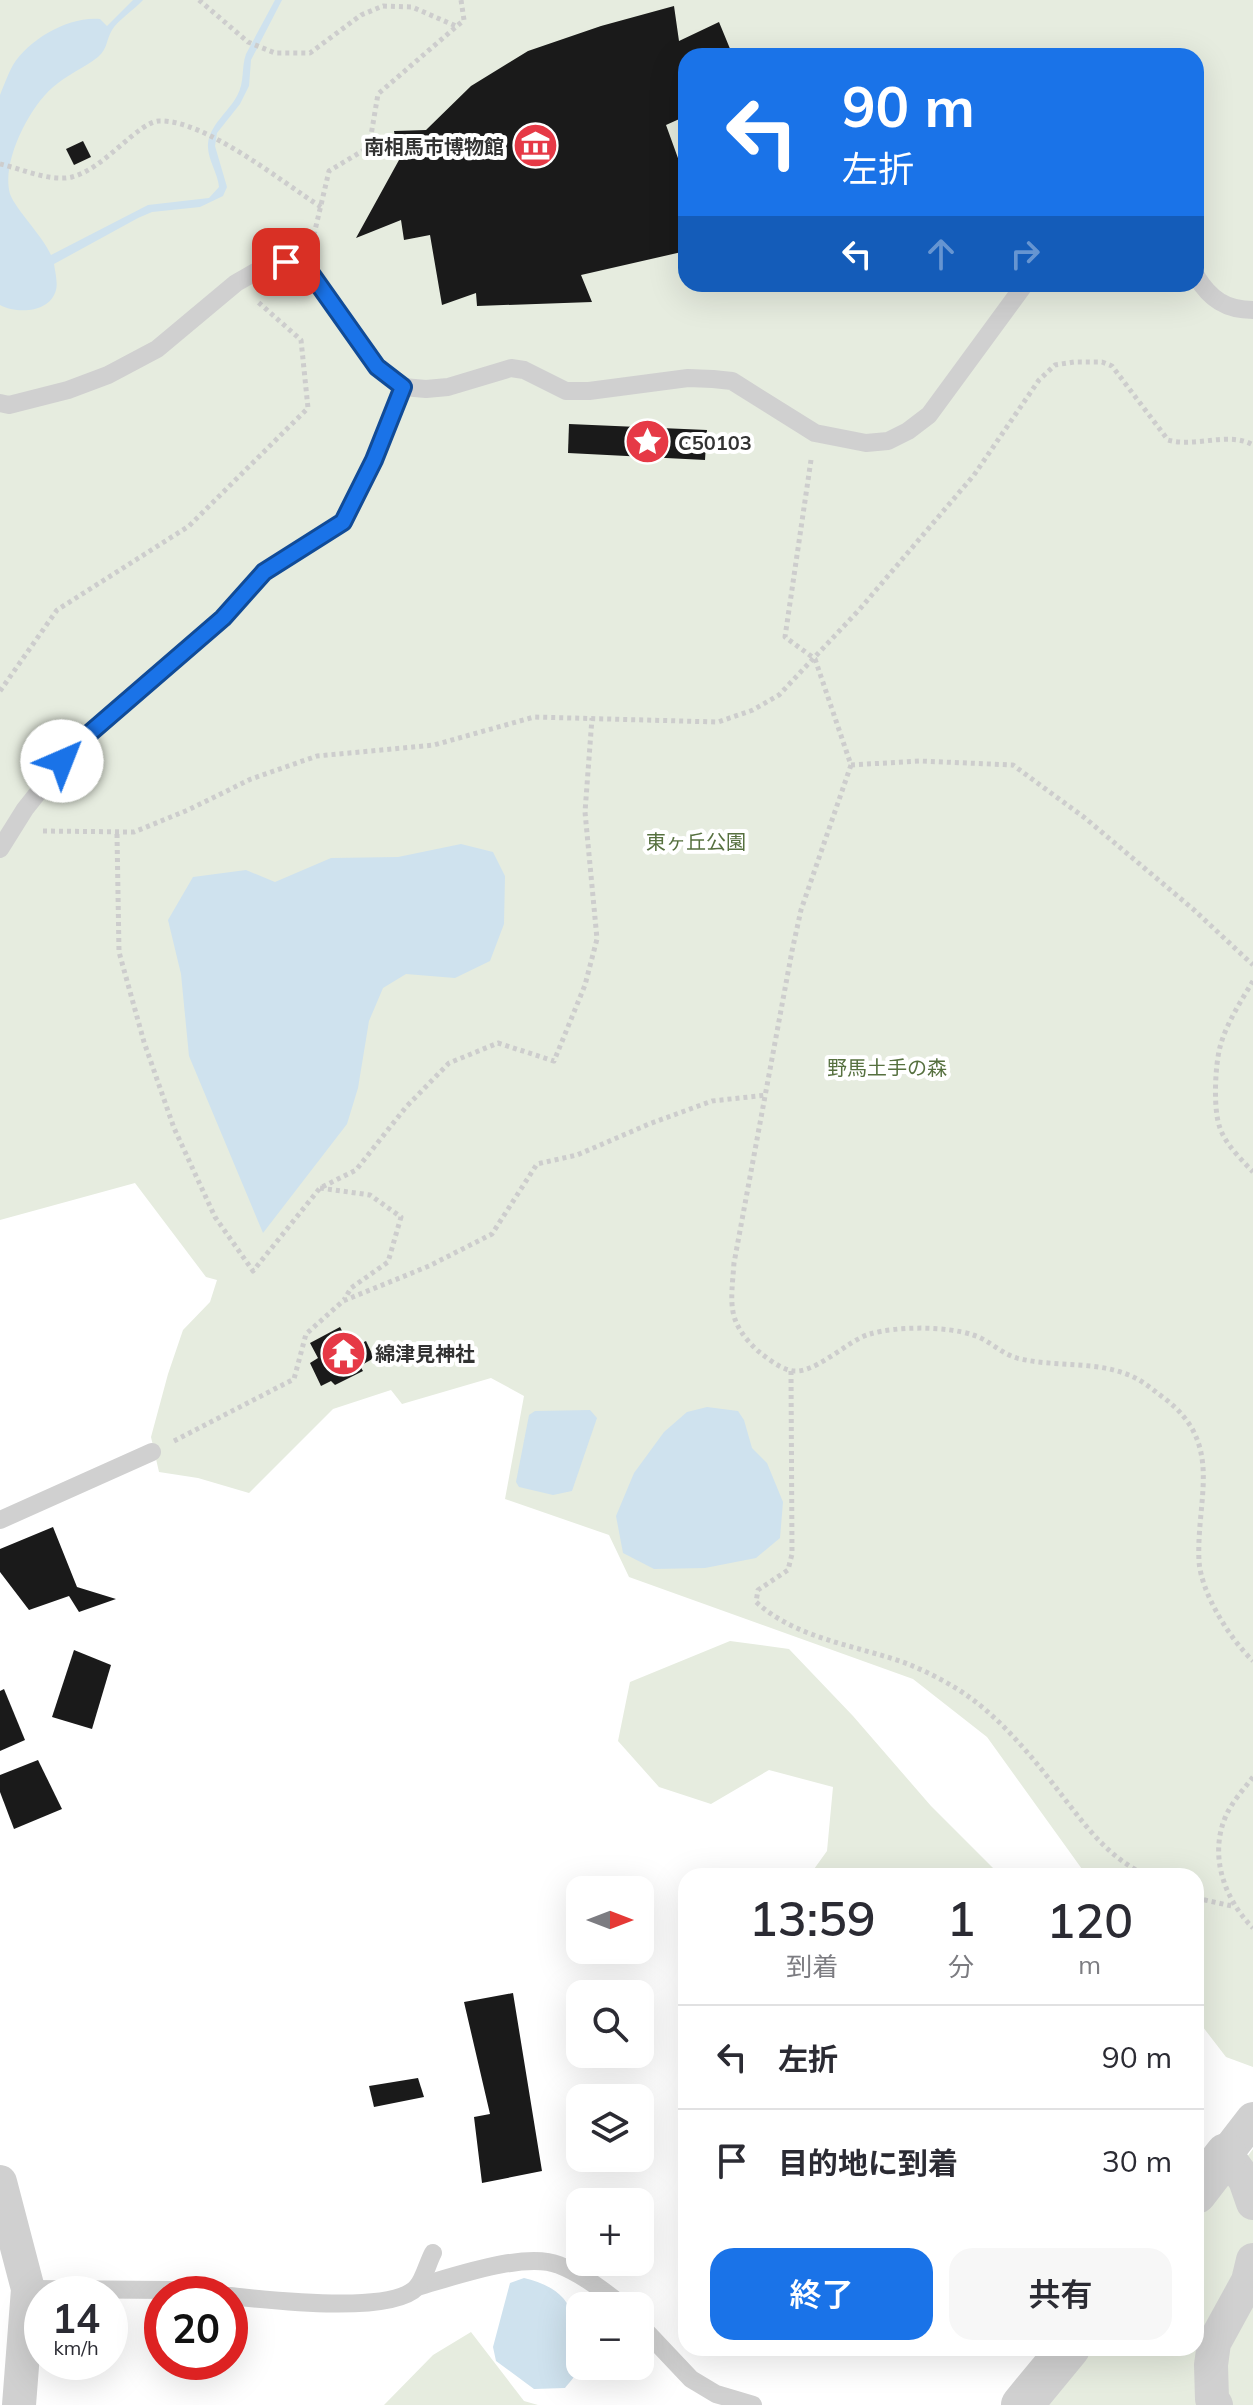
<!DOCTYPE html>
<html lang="ja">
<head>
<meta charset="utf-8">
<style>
	:root { --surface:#fff; --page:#f7f7f7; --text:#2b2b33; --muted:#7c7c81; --line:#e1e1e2; --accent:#1a73e8 }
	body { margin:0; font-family:Mulish,"Noto Sans JP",sans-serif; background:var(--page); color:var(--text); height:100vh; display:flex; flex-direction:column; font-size:30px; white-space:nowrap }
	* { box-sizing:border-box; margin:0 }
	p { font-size:26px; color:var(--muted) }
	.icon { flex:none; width:44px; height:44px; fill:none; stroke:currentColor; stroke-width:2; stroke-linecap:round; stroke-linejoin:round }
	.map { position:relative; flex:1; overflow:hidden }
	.drawer { position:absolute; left:678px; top:1868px; width:526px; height:488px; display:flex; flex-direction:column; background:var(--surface); border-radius:24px; box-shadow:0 8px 32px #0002 }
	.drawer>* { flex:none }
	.top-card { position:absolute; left:678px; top:48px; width:526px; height:244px; border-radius:24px; box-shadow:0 8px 32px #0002; background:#1a73e8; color:#fff; overflow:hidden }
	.needle { width:52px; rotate:90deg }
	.fabs { position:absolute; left:566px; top:1876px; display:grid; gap:16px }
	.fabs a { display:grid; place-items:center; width:88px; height:88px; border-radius:16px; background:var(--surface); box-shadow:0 8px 32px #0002; font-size:40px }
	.speed { position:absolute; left:24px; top:2276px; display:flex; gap:16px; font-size:40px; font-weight:700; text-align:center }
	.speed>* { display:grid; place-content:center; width:104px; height:104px; border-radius:50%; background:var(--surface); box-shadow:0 8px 32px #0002; line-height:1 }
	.speed small { font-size:20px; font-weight:400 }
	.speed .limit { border:12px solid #d22; background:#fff; color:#111 }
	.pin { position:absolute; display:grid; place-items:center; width:68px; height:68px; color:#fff; margin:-34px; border-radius:16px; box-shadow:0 4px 12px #0006 }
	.me { position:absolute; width:88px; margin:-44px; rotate:44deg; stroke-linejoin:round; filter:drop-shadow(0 0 6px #0008) }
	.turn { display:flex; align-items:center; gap:28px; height:168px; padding:0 32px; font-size:36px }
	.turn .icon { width:104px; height:104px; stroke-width:2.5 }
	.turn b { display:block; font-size:56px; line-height:68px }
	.lanes { display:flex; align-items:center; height:76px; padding:0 32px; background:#0003; justify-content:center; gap:40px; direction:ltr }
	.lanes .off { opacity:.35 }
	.eta { display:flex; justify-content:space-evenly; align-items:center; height:136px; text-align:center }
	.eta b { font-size:48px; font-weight:600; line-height:56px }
	.action { display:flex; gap:16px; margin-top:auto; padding:16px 32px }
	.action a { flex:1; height:92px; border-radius:24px; background:var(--accent); color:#fff; font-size:32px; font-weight:600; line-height:92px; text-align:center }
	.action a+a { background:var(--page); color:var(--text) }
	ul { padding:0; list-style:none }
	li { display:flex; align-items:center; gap:24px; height:104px; padding:0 32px; border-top:2px solid var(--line) }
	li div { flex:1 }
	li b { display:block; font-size:30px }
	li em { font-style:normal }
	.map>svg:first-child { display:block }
	.green { fill:#e6ecdf; fill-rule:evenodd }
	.water { fill:#cfe2ee }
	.building { fill:#1a1a1a }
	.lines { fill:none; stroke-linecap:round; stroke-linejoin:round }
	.path { stroke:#cdcdcd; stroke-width:5; stroke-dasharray:4 4; stroke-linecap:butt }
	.service { stroke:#d0d0d0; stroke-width:18 }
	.minor { stroke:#d0d0d0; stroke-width:34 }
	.tertiary { stroke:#d0d0d0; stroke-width:42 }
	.route-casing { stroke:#114b97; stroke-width:20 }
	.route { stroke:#1a73e8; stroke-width:14 }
	.labels { text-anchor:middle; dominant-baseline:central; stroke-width:8; stroke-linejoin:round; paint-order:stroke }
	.poi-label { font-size:20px; font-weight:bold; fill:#333; stroke:#fff; text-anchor:start }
	.park-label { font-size:20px; fill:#56703f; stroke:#fff }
</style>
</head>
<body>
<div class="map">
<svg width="1253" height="2405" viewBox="0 0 1253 2405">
	<rect width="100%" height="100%" fill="#fff"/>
	<!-- green -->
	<g class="green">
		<path d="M0,0H1253V2067L1226,2057L1196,2018V1876H1087L987,1737L913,1679L629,1577L609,1535L505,1499L524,1396L491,1378L402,1404L391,1390L333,1409L249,1493L198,1478L159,1472L151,1437L168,1374L183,1330L210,1302L217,1280L206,1277L135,1183L0,1220ZM686,56H1196V284H686Z"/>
		<path d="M730,1641L789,1649L853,1716L931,1806L1001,1876H809L827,1851L833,1787L769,1770L711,1804L659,1787L618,1741L630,1682Z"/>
		<path d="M1253,2149V2405H1034L1085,2348H1196V2223Z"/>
		<path d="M471,2332L524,2401L538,2405H384L433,2355Z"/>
	</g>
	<!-- water -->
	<g class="water">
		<path d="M133,0H143C135,9 117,21 112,30C106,40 108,48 98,57C84,68 66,75 52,88C29,108 1,162 10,194C16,210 42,235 51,255L148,205L209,198L219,187C218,173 207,159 208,144C209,126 229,111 237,96C245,82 241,68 246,54L275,0H282L251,60L249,86L240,104L217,133L215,146L227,187L223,196L200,207L152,212L138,218L54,264C55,271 58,283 56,290C50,313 17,314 0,305V95C4,85 8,74 13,65C29,39 69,16 100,19L107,26Z"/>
		<path d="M461,844L493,852L505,876L504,924L490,961L455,978L406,974L383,988L369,1021L358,1088L347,1124L263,1233L189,1056L181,974L168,920L193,877L246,870L275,882L331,858L398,857Z"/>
		<path d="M707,1407L738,1411L744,1420L752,1448L767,1463L783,1502L780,1538L756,1558L705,1568L654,1569L623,1553L616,1516L634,1473L664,1432L687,1412Z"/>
		<path d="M590,1410L597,1418L572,1491L553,1495L519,1487L516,1482L529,1415L535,1411Z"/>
		<path d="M524,2278C538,2281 553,2287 563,2298C575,2310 582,2356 576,2372C575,2377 569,2383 565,2388L534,2389L496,2361L493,2347L510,2283Z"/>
	</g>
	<!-- building -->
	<g class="building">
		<path d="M674,6L679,41L719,22L733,56H686V116L666,125L683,172H686V251L581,275L592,302L477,306L476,293L442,305L430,235L404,240L401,220L356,238L399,160L394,131L426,130L471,86L528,51L601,26Z"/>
		<path d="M83,141L91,157L74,165L66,149Z"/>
		<path d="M569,424L707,430L705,460L568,453Z"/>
		<path d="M340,1327L351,1348L366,1341L374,1358L360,1366L363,1371L335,1385L331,1381L321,1386L310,1363L318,1358L310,1343Z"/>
		<path d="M53,1527L77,1587L116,1599L79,1612L69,1596L29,1610L0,1572V1549Z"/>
		<path d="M74,1650L111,1665L92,1729L52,1717Z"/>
		<path d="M4,1689L25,1740L0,1751V1691Z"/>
		<path d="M38,1760L62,1809L14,1829L0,1792V1775Z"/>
		<path d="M513,1993L542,2171L482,2183L474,2117L490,2114L464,2002Z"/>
		<path d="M418,2078L424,2097L374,2107L369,2086Z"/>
	</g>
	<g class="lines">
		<!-- path -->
		<g class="path">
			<path d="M199,0L248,42L275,53H310L361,15L383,6L412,7L456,26"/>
			<path d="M0,164C22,169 50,182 72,177C104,169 138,122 159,121C204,119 282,182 321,207"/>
			<path d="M312,243L329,171L369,147L378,94L464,20L461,0"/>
			<path d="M811,460L785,637L815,659L851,765L801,910L792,951L734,1263C731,1304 726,1321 758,1351C767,1358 778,1367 789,1370C812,1378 847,1340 870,1334C896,1326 947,1326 973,1335C990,1340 1003,1356 1021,1359C1056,1367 1095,1361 1129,1375C1142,1380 1153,1390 1164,1398C1225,1444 1196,1498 1199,1561C1201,1593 1230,1639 1253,1661"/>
			<path d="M0,691L57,610L189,526L308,408L301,340L258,302"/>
			<path d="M851,765L920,761L1013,765L1085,818L1193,909L1253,965"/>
			<path d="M43,831L134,832L188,810L251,779L317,756L434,745L534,717L718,722L753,710L779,695L859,610L974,475L1039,380L1055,365L1074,362H1102L1112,366L1168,440C1195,448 1229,431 1253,445"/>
			<path d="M117,834L119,952L144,1042L174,1128L215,1217L253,1271L320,1188L356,1170L406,1107L449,1063L498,1043L554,1061L585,985L597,939L585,812L592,718"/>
			<path d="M1253,981C1241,1001 1226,1024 1220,1047C1215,1066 1213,1110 1220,1128C1226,1145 1241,1159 1253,1172"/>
			<path d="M320,1188L370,1195L401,1217L388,1262L351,1288L344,1300"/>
			<path d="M791,1371L792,1554L788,1570L758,1590L756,1602C798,1640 857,1645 908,1664C930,1673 953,1685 972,1699C1008,1726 1037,1763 1064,1798C1088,1829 1110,1859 1148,1876"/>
			<path d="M174,1441L294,1379L306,1334L343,1301L429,1266L492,1234L537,1164L577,1155L649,1124L712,1101L767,1095"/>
			<path d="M1253,1777C1243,1790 1231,1803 1225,1818C1209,1857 1225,1900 1253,1928"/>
			<path d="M1196,1898L1232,1906"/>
		</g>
		<!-- service -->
		<g class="service">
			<path d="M1196,276C1210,299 1226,310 1253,310"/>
			<path d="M0,403L9,405L68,390L108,375L157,349L236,283L264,267L286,262L307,268L377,367L403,387L426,389L448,387L511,368L524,370L566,391H589L688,378L713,379L732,381L815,433L866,443L888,441L908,431L929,415L1025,284"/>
			<path d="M0,849L25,809L76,745L223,618L264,572L343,522L374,460L403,387"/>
			<path d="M0,1520L152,1452"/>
			<path d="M417,2287C453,2277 525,2251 559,2265C582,2274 604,2291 623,2306"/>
			<path d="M28,2289L173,2290L211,2294"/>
			<path d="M230,2296C268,2300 392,2315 417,2287C424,2279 428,2262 433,2253"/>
			<path d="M640,2325L691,2379L716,2394L753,2405"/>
		</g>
		<!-- minor -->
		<g class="minor">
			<path d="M1253,2119L1226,2154L1245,2180L1253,2203"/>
			<path d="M0,2182L28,2289L19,2405"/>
			<path d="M1216,2405L1212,2399L1211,2365L1214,2343L1248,2281L1253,2260"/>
		</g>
		<!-- tertiary -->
		<g class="tertiary">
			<path d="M1196,2193L1226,2154"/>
			<path d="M1022,2405L1069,2348"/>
		</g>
	</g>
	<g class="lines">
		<defs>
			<path id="route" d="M62,761L76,745L223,618L264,572L343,522L374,460L403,387L377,367L307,268L286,262"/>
		</defs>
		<!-- route casing -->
		<use href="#route" class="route-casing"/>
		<!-- route -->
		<use href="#route" class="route"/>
	</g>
	<!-- icons -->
	<defs>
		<symbol id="museum-disc" viewBox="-11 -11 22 22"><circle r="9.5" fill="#e63946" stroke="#fff"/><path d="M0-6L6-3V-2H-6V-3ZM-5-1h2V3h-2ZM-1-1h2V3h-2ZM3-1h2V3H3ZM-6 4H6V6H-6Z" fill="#fff"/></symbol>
		<symbol id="sight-disc" viewBox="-11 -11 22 22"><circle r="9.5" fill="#e63946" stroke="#fff"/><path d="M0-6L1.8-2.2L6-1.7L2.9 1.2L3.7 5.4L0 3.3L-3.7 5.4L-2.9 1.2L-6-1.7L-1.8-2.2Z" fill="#fff"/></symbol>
		<symbol id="temple-disc" viewBox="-11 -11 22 22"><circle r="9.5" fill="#e63946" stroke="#fff"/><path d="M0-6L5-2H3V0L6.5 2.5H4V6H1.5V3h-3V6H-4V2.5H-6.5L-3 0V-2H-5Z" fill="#fff"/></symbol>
	</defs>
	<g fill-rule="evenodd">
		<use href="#museum-disc" x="510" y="120" width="51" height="51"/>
		<use href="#sight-disc" x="622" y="416" width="51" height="51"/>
		<use href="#temple-disc" x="318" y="1328" width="51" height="51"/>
	</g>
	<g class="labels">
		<!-- poi labels -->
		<g class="poi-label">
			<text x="504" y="146" text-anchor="end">南相馬市博物館</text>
			<text x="678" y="442">C50103</text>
			<text x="375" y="1353">綿津見神社</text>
		</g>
		<!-- park labels -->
		<g class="park-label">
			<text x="696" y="841">東ヶ丘公園</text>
			<text x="887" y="1067">野馬土手の森</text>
		</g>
	</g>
</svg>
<div class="fabs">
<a><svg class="needle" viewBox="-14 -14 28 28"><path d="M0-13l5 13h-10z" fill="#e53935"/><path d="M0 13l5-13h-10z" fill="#7c7c81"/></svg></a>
<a><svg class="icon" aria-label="search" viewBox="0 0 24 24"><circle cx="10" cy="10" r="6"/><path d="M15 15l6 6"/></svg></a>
<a><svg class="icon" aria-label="layers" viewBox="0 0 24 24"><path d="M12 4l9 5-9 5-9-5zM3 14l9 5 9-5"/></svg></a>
<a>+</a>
<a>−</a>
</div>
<div class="speed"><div>14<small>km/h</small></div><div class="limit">20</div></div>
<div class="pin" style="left:286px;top:262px;background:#d93025"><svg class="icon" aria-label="arrive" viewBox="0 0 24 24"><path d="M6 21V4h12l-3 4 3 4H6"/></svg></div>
<svg class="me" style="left:62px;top:761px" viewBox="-20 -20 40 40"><circle r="19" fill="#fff"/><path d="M0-13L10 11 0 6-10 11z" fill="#1a73e8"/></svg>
<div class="top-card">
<div class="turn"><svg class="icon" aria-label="left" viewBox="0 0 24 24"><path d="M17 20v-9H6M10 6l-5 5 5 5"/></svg><div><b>90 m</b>左折</div></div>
<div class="lanes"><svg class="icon" aria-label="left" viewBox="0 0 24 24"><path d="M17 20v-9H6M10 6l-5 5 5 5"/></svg><svg class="icon off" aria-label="ahead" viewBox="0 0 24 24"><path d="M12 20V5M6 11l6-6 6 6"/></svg><svg class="icon off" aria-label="right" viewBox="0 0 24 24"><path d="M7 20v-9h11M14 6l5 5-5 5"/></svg></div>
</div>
<section class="drawer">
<div class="eta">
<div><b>13:59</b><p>到着</p></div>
<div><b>1</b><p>分</p></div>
<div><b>120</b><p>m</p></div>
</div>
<ul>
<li><svg class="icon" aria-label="left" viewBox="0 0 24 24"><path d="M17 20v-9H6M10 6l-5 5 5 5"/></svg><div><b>左折</b></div><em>90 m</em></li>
<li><svg class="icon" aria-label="arrive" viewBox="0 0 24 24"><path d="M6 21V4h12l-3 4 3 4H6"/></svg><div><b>目的地に到着</b></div><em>30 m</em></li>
</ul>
<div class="action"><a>終了</a><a>共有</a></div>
</section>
</div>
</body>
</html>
